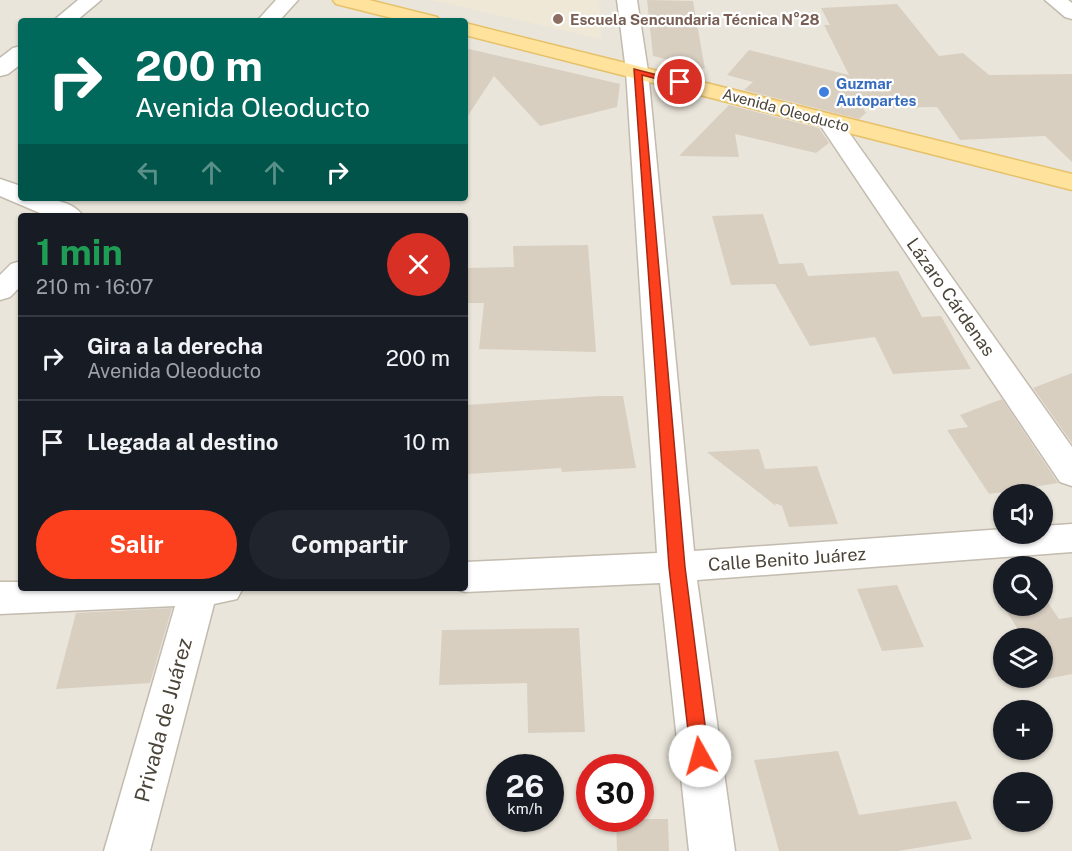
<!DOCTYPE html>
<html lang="es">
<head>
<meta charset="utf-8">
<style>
	:root { --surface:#171b24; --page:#20242c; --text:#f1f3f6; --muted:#9ea1a6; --line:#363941; --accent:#fc3f1d }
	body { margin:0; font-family:"Public Sans",sans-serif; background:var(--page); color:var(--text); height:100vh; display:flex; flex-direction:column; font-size:22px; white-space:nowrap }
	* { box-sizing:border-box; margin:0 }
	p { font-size:20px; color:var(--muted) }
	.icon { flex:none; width:33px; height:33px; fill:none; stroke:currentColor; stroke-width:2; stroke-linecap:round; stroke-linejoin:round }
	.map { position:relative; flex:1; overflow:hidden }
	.side { position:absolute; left:18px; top:213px; width:450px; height:378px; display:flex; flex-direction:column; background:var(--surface); border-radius:6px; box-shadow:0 2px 4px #0004 }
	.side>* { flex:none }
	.guide { position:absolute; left:18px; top:18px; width:450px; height:183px; border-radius:6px; box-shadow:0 2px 4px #0004; background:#00695c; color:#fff; overflow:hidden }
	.tools { position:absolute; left:993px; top:484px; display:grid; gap:12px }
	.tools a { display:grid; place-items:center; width:60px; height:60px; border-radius:50%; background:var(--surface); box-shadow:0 2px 4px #0004; font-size:30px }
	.speed { position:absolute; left:486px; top:754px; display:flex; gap:12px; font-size:30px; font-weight:700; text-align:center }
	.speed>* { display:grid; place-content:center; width:78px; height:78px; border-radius:50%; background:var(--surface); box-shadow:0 2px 4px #0004; line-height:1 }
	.speed small { font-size:15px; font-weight:400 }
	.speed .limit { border:9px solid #d22; background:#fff; color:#111 }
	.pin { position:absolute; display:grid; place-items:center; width:51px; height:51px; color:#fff; margin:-26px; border:3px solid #fff; border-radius:50%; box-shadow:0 2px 6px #0007 }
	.me { position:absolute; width:66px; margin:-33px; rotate:353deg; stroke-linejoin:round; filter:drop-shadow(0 0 4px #0008) }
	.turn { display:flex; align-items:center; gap:21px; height:126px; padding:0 18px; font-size:27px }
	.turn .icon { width:78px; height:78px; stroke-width:2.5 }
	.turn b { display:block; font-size:42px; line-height:51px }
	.lanes { display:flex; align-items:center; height:57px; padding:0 18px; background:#0003; justify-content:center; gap:30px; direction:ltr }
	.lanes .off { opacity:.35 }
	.round { display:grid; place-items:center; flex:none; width:63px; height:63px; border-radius:32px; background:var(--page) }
	.overview { display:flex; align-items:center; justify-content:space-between; height:102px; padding:0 18px }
	h1 { font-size:36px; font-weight:700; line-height:45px; color:#1e9e55 }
	.primary-button { display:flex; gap:12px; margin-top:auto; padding:12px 18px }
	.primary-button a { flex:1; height:69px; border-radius:36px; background:var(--accent); color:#fff; font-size:24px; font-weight:700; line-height:69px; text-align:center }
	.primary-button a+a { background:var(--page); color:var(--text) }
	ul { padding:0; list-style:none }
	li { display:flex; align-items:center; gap:18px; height:84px; padding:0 18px; border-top:2px solid var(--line) }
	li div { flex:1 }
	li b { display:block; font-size:22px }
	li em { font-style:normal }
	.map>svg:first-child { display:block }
	.residential { fill:#eae5da; fill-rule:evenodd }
	.education { fill:#efe8d6 }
	.building { fill:#d8cfc1 }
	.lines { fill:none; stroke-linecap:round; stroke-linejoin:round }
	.minor-casing { stroke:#c2bbae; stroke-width:3 }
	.major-casing { stroke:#e6c16a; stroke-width:3 }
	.minor { fill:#fff; fill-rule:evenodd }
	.major { fill:#ffe39c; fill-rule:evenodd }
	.route { fill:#fc3f1d; stroke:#a42913; stroke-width:1.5 }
	.education-dot { fill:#8d6e63; stroke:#fff; stroke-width:2 }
	.shop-dot { fill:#3f7fe0; stroke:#fff; stroke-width:2 }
	.labels { text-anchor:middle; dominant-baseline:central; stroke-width:4.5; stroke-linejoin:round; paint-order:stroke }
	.far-education-label { font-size:15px; font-weight:bold; fill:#785e54; stroke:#fff; text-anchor:start }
	.far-shop-label { font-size:15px; font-weight:bold; fill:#366cbe; stroke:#fff; text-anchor:start }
	.far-street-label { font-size:15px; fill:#4b4439; stroke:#fff }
	.street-label { font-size:18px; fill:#4b4439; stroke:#fff }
	.near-street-label { font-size:21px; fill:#4b4439; stroke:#fff }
</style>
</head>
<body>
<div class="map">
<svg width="1072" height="851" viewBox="0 0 1072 851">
	<rect width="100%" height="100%" fill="#f6f3ec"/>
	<!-- residential -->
	<path class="residential" d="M0,0H1072V851H0ZM21,21H465V198H21ZM21,216H465V588H21ZM1004,495H1042V534H1004ZM1004,567H1042V606H1004ZM1004,639H1042V678H1004ZM1004,711H1042V750H1004ZM500,768H550V819H500ZM590,768H640V819H590ZM1004,783H1042V822H1004Z"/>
	<!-- education -->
	<path class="education" d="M432,0H599L601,39Z"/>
	<!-- building -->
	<g class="building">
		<path d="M647,0L693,1L705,69L653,56Z"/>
		<path d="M897,4L939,56L963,53L989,75L1072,74V162L1045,136L960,140L937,107L863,108L866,113L859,119L744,90L753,82L727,75L749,50L849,75L824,25H830L821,8Z"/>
		<path d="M465,48L620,84L617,107L540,126L494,76L465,120Z"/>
		<path d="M729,105L819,128L829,143L816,153L735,134L739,157L679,156Z"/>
		<path d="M763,214L779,264L803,263L808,276L898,271L922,317L941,316L971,369L893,374L875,337L810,346L775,284L731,285L712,216Z"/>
		<path d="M588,245L596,352L479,349L484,303H465V268L514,267L513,246Z"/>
		<path d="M1072,373V443L1033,388Z"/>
		<path d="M599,396H623L636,468L562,472L561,468L468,474L465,405Z"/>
		<path d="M1002,399L1058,483L989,494L947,430L968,427L960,415Z"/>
		<path d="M759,449L765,469L817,466L838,524L789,527L782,506L775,503L776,506L707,452Z"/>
		<path d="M897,585L924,647L882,651L857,589Z"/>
		<path d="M1004,586V606H1042V594L1059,619L1072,617V674L1042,680V639H1024L992,588Z"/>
		<path d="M172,608L150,683L56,689L76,613Z"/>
		<path d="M579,628L585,732L528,733L527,683L439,685L442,630Z"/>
		<path d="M838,751L859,815L956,801L972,839L898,851H779L754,760Z"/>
		<path d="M616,819H668L669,851H617Z"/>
	</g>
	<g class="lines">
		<defs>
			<g id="minor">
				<path d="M78,0H101L76,21H53Z"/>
				<path d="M276,0H298L279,21H257Z"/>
				<path d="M617,0H637L648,71L694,551L1004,529V534H1042V526L1072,524V552L697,580L735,851H689L660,583L465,592L453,588H465V562L657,553L626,71Z"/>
				<path d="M1045,0H1068L1072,3V19L1065,17Z"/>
				<path d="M21,46V64L8,74L0,76V58L13,48Z"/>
				<path d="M830,115L838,117L1072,447V486L1060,482L818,122L822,117Z"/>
				<path d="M0,179L21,186V198C41,198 71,198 83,216H47L0,196Z"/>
				<path d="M21,261V286L10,297L0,300V275L11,264Z"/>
				<path d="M0,582H21V588H243L237,599L214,604L150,851H104L175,606L0,614Z"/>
			</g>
			<g id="major">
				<path d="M333,0H369L437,17L440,21H404L336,4Z"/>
				<path d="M465,23L1072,174V190L465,35Z"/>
			</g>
		</defs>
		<!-- minor casing -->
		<use href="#minor" class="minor-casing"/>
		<!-- major casing -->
		<use href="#major" class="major-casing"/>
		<!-- minor -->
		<use href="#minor" class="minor"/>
		<!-- major -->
		<use href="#major" class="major"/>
	</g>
	<!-- route -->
	<path class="route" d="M634,69L685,82L680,85L642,75L685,567L709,756L706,762L700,765L694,762L691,756L669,567Z"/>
	<!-- markers -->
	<circle class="education-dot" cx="558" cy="19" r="6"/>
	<circle class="shop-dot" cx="824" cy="92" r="6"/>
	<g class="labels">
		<!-- far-education labels -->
		<g class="far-education-label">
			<text x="570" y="19">Escuela Sencundaria Técnica N°28</text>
		</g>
		<!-- far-shop labels -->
		<g class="far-shop-label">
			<text x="836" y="83">Guzmar<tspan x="836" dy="17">Autopartes</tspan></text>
		</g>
		<!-- far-street labels -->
		<g class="far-street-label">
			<text transform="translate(786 110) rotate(15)">Avenida Oleoducto</text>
		</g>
		<!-- street labels -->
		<g class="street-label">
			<text transform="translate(951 297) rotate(55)">Lázaro Cárdenas</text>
			<text transform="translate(787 559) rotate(-4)">Calle Benito Juárez</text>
		</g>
		<!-- near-street labels -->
		<g class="near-street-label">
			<text transform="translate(163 720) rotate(-75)">Privada de Juárez</text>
		</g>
	</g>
</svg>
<div class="tools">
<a><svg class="icon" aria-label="sound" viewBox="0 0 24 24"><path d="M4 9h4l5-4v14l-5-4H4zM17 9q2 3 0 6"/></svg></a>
<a><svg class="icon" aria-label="search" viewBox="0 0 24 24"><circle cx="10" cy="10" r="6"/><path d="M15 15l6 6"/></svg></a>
<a><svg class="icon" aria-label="layers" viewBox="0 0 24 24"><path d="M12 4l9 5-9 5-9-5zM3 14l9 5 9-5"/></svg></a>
<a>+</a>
<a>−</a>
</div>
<div class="speed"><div>26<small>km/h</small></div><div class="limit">30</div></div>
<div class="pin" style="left:680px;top:82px;background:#d93025"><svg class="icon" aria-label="arrive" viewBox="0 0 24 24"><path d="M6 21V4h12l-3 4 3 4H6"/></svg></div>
<svg class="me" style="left:700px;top:756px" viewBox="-20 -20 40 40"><circle r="19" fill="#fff"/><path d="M0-13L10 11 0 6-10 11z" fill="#fc3f1d"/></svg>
<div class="guide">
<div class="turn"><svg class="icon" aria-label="right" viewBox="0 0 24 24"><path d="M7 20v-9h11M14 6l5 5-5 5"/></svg><div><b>200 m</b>Avenida Oleoducto</div></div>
<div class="lanes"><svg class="icon off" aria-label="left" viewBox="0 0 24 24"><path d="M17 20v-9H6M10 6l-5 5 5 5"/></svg><svg class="icon off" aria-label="ahead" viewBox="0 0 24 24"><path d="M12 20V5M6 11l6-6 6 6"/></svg><svg class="icon off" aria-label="ahead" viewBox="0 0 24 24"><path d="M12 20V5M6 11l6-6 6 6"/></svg><svg class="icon" aria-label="right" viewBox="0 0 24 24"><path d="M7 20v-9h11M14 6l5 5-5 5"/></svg></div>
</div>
<section class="side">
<div class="overview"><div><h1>1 min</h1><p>210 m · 16:07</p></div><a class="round" style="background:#d93025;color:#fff"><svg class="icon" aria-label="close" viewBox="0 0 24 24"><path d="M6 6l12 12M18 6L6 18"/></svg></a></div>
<ul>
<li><svg class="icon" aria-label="right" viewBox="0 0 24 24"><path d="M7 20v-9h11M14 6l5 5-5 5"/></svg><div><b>Gira a la derecha</b><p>Avenida Oleoducto</p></div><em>200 m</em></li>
<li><svg class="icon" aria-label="arrive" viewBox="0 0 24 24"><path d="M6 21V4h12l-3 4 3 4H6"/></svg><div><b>Llegada al destino</b></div><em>10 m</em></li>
</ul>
<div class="primary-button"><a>Salir</a><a>Compartir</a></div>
</section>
</div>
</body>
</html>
